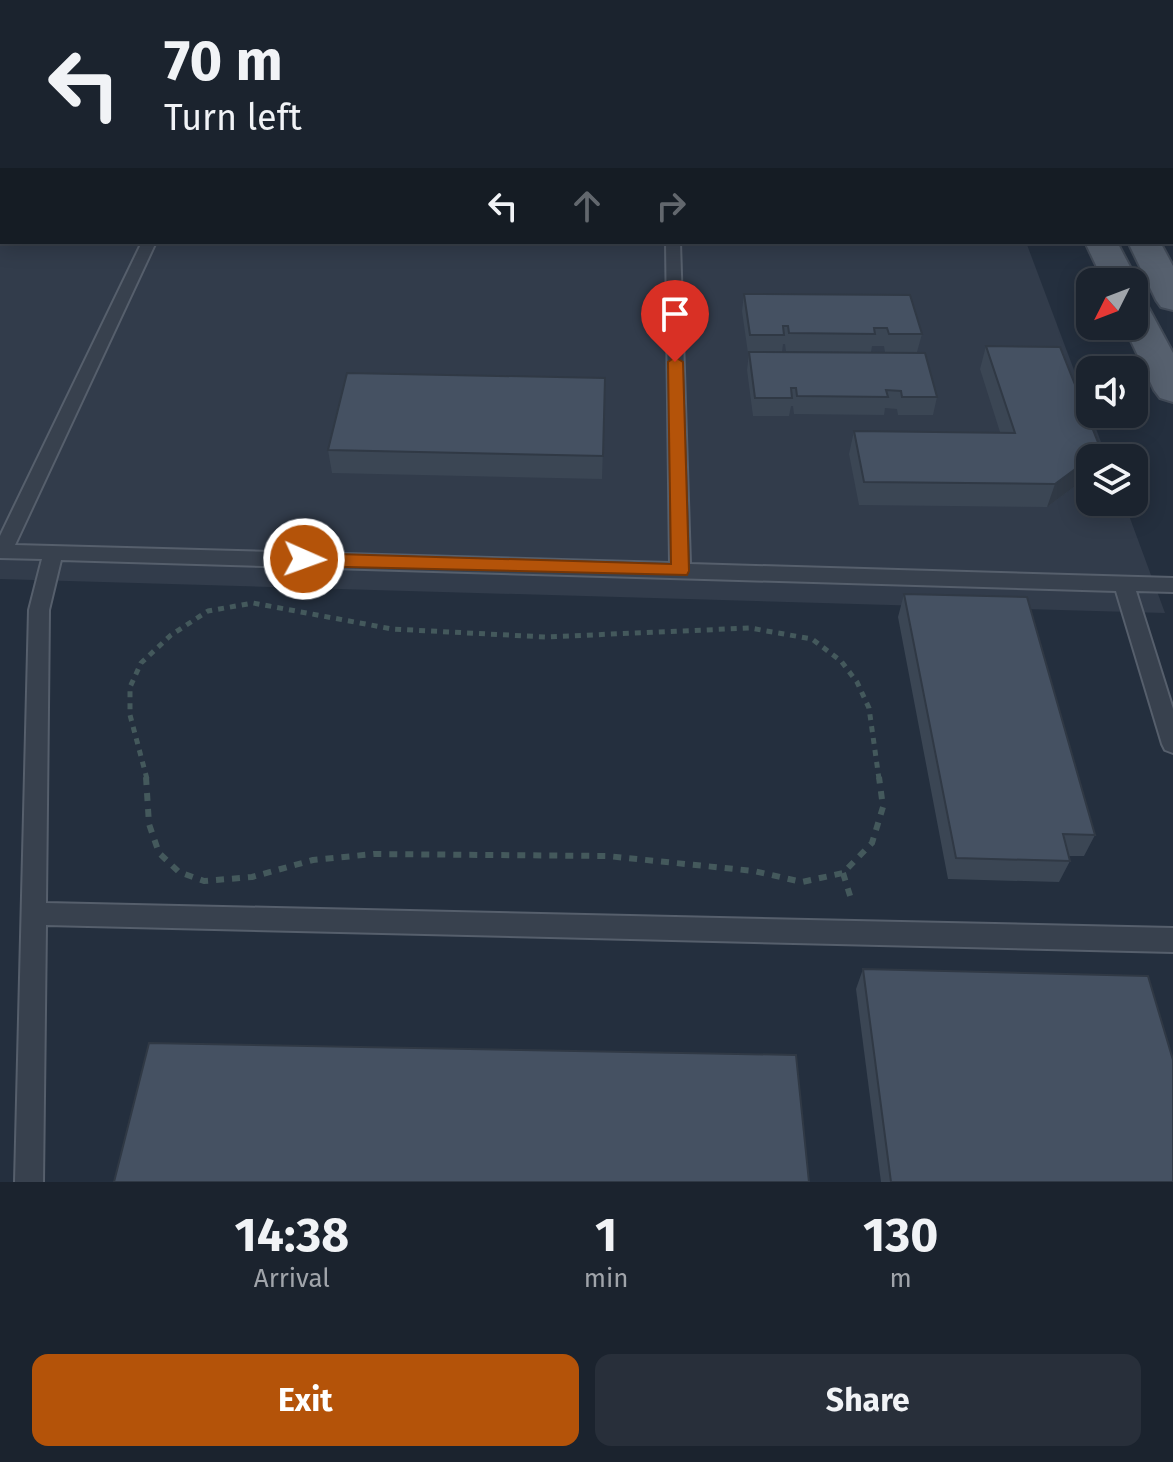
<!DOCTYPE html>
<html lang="en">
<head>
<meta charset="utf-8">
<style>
	:root { --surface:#1b232e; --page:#282f3a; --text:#f1f3f6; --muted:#a0a4aa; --line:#39404a; --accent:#b45309 }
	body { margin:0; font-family:"Fira Sans",sans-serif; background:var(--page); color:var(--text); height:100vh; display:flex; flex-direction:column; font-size:30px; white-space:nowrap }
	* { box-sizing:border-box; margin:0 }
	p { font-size:26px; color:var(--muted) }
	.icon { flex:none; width:44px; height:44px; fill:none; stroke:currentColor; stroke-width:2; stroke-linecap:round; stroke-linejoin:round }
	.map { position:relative; height:1182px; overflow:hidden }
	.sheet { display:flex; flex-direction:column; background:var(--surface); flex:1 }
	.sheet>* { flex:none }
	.banner { position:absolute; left:0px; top:0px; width:1174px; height:244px; box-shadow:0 4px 20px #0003,0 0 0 2px var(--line); background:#1b232e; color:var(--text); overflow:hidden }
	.needle { width:52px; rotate:228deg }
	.controls { position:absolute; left:1076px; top:268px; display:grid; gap:16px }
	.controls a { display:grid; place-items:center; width:72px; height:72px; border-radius:16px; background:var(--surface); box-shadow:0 4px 20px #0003,0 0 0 2px var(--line); font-size:40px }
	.pin { position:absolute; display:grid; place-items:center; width:68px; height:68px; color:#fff; margin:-82px -34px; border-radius:50% 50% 50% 0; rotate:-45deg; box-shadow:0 0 8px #0007 }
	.pin .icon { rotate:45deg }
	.me { position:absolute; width:88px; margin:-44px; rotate:92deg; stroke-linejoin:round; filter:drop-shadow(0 0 6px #0008) }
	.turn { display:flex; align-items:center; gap:28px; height:168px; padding:0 32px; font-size:36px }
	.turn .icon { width:104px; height:104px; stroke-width:2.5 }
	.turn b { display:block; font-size:56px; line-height:68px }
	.lanes { display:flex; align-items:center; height:76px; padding:0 32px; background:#0003; justify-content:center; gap:40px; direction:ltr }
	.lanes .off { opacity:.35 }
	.eta { display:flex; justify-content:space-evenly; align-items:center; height:136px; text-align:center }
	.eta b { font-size:48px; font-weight:700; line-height:56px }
	.cta { display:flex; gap:16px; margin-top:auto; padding:16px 32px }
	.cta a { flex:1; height:92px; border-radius:16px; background:var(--accent); color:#fff; font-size:32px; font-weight:700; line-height:92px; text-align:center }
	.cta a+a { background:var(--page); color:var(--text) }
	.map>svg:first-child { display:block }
	.airport { fill:#323c4b }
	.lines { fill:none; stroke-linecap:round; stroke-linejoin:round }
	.lane-casing { stroke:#565f6c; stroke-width:4 }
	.primary-casing { stroke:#414a57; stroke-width:4 }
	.path-far1 { stroke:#44595c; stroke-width:5; stroke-dasharray:6 6; stroke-linecap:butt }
	.path { stroke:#44595c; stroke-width:6; stroke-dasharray:8 8; stroke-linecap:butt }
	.lane { fill:#38414e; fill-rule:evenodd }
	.primary { fill:#56606e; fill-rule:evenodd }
	.wall { fill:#3b4654 }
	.shaded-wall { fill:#303945 }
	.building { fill:#455162; stroke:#303945; stroke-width:2 }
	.route { fill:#b45309; stroke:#753606; stroke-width:2 }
</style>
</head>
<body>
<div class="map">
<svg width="1173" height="1182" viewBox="0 0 1173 1182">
	<rect width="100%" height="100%" fill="#242f3e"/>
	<!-- airport -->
	<path class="airport" d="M0,0H935L2,2V242H1026L1107,458H1090V502H1124L1165,613L0,579Z"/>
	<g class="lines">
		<defs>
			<g id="lane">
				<path d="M257,0H269L256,2Z"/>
				<rect x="662" y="0" width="12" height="2"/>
				<path d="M142,242H156L15,545L670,563L666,242H680L690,564L1173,578V592L1136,591L1173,709V753L1165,750L1162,744L1116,591L61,560L49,610L46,903L1173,928V952L46,925L43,1182H15L29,610L42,559L0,558V536Z"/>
			</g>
			<g id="primary">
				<path d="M975,0H1001L1002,2H976Z"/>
				<path d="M1010,0H1036L1037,2H1011Z"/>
				<path d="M1085,242H1117L1138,282L1134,288V282H1104Z"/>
				<path d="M1128,242H1160L1173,266V310L1161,307L1156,300Z"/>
				<path d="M1134,300L1146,303L1173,353V402L1160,398L1154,390L1124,326H1134Z"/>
			</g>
		</defs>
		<!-- lane casing -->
		<use href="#lane" class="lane-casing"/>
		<!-- primary casing -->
		<use href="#primary" class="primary-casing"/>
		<!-- path-far1 -->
		<path class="path-far1" d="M147,779L130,715V687L141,663L171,635L208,611L253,603L392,629L545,637L750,628L812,639L841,661L857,682L869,708L879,779"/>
		<!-- path -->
		<g class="path">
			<path d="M146,777L149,824L159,853L179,872L204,881L252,877L313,860L374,854L607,856L754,871L802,882L843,873L872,843L883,807L879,777"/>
			<path d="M843,873L852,902"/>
		</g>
		<!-- lane -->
		<use href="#lane" class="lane"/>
		<!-- primary -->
		<use href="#primary" class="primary"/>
	</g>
	<!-- wall -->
	<g class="wall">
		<path d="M314,0H601L600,2H531V1L486,0V2H314Z"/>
		<path d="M744,294L922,334L917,352H885L884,346H872L871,352L786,351L785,344H783L782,352L937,397L933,415H898L897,409L885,408L884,415L794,414L793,406H791L789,416H753L747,370L749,353H748L742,311Z"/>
		<path d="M986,346L1101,450L1098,458H1090V475L1047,507L859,505L849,454L854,431L1000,432L980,369Z"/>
		<path d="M605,378L602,479L332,473L328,450Z"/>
		<path d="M904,594L1095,835L1084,856H1069L1070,861L1059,882L948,879L898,617Z"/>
		<path d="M863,969L1173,1182H881L856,989Z"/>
	</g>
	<!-- shaded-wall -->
	<g class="shaded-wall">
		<path d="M1101,450L1098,458H1090Z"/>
		<path d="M1090,458V475L1047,507L1055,484Z"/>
	</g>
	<!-- building -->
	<g class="building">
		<path d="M137,0H174L173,2H136Z"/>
		<path d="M741,0H838L885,1L886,2H741Z"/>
		<path d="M744,294L910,295L922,334H889L887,328H874L875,334L789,333L788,326H783L784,335H750Z"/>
		<path d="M986,346L1060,347L1101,450L1055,484L864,482L854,431L1015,433Z"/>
		<path d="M749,352L925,353L937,397H902L901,391L886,390L888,397L797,396L796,388H791L792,398H755Z"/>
		<path d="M347,373L605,378L603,456L328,450Z"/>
		<path d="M904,594L1027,597L1095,835L1063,834L1070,861L956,858Z"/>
		<path d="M863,969L1148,976L1173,1060V1182H891Z"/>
		<path d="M149,1043L796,1055L809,1182H114Z"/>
	</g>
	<!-- route -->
	<path class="route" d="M675,357L683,362L689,571L687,575L304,566L295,559L304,553L671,564L668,362Z"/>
</svg>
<div class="controls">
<a><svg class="needle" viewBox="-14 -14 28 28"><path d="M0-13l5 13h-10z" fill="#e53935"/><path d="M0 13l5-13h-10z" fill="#a0a4aa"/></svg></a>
<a><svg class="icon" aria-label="sound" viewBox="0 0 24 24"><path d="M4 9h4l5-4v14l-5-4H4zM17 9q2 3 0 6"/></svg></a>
<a><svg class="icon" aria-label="layers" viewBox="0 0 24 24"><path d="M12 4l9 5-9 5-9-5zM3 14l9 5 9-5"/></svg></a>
</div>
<div class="pin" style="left:675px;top:362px;background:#d93025"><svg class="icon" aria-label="arrive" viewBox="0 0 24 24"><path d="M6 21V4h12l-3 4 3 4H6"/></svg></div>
<svg class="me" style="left:304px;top:559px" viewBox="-20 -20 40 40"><circle r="17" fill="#b45309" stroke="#fff" stroke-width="3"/><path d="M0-11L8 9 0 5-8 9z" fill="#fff"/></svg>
<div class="banner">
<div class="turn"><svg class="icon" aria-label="left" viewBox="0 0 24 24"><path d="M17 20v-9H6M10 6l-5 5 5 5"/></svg><div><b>70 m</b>Turn left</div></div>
<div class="lanes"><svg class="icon" aria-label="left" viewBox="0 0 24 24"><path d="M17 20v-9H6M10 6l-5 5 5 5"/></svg><svg class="icon off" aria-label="ahead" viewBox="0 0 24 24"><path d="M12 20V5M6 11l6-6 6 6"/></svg><svg class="icon off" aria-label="right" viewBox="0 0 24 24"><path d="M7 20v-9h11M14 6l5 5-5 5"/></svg></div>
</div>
</div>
<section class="sheet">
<div class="eta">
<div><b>14:38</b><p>Arrival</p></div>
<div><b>1</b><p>min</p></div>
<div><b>130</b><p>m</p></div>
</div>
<div class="cta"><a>Exit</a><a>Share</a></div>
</section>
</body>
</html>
